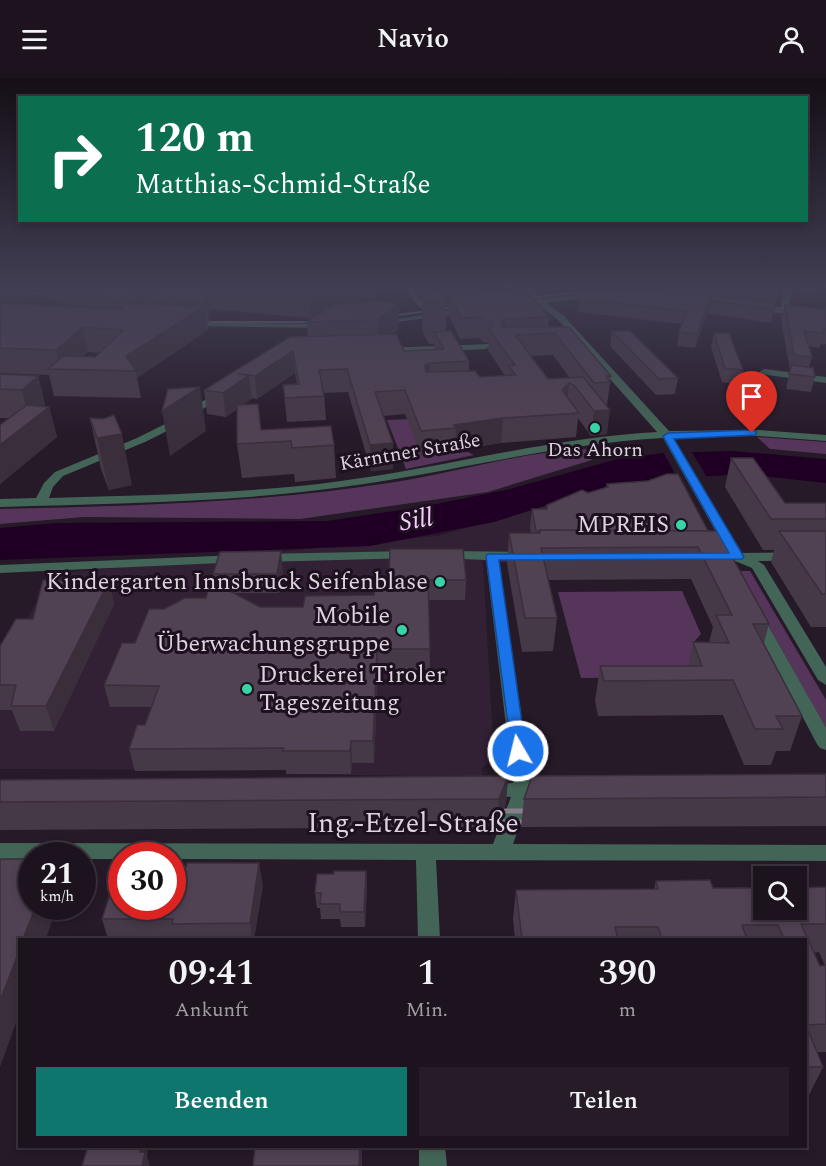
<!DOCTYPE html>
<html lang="de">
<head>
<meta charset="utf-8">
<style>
	:root { --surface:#1c131e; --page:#251c27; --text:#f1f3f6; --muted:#a09ea4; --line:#3a323c; --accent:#0f766e }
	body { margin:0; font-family:Spectral,serif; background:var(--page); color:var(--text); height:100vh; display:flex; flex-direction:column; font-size:22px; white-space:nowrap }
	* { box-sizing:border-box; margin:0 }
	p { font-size:20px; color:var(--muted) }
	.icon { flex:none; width:33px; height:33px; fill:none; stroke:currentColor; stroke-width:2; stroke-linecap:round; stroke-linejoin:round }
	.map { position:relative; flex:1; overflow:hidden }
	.sheet { position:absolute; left:18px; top:860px; width:789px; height:210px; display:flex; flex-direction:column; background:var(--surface); border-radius:0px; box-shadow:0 3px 9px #0003,0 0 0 2px var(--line) }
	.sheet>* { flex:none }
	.hud { position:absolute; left:18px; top:18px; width:790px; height:126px; border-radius:0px; box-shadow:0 3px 9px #0003,0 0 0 2px var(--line); background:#0b6e4f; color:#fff; overflow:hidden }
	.controls { position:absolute; left:753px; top:788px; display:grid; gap:12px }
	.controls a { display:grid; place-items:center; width:54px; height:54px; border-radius:0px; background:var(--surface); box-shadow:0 3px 9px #0003,0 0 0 2px var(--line); font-size:30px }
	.speed { position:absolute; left:18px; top:764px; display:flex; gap:12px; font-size:30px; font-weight:700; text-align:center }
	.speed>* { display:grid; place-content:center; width:78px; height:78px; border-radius:50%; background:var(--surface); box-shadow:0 3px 9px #0003,0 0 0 2px var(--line); line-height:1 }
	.speed small { font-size:15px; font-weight:400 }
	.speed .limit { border:9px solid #d22; background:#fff; color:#111 }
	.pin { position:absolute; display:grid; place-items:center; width:51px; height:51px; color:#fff; margin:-62px -26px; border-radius:50% 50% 50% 0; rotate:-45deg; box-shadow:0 0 6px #0007 }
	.pin .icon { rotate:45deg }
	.me { position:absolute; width:66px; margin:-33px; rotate:352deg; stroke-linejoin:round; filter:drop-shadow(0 0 4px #0008) }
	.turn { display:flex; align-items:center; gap:21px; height:126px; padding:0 18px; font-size:27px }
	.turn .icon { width:78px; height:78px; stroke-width:2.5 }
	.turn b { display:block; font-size:42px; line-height:51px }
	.eta { display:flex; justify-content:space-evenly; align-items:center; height:102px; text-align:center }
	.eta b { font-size:36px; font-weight:600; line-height:42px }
	.cta { display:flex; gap:12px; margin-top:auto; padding:12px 18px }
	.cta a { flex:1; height:69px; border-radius:0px; background:var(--accent); color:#fff; font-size:24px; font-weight:600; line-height:69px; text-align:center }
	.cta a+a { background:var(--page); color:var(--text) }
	header { display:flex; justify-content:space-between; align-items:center; height:78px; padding:0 18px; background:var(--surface); font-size:27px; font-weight:600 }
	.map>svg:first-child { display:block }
	.built { fill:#322134 }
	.green { fill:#56355b }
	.water { fill:#1f0024 }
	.pier { fill:#261928 }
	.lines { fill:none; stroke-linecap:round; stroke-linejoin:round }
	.minor { fill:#436557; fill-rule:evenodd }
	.tram { stroke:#887d89; stroke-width:1.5 }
	.rail { stroke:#887d89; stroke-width:5 }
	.wall { fill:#463947; fill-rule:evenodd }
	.shaded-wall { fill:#392e3a }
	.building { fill:#514253; stroke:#392e3a; stroke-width:1.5 }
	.route { fill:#1a73e8; stroke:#114b97; stroke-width:1.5 }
	.poi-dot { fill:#39d4a5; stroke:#1d101f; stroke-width:2 }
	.labels { text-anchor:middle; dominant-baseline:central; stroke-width:6; stroke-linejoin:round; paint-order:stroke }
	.far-poi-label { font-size:20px; fill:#ddd4de; stroke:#1d101f }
	.far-street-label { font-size:20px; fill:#ddd4de; stroke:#1d101f }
	.poi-label { font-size:24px; fill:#ddd4de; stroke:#1d101f; text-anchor:end }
	.water-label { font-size:26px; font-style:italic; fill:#f8cefe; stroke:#1d101f }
	.near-street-label { font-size:28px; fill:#ddd4de; stroke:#1d101f }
</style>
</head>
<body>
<header><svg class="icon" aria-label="menu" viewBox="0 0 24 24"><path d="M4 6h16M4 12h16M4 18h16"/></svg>Navio<svg class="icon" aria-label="person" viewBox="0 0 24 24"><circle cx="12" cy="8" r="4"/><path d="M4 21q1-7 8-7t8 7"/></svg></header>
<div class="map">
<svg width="826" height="1088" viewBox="0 0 826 1088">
	<rect width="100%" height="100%" fill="#261928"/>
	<!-- built -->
	<path class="built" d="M647,402L677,408L717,485H503L483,483L494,680L482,690L483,699L286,696V692L0,691V588L53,496L438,458L576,418Z"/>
	<!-- green -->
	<g class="green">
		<path d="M441,340L421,378L468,374L474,377L406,391L387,342Z"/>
		<path d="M757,359L826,364V376L770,371Z"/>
		<path d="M586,371L592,382L488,414L300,441L84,439L0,446V431C129,428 261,425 389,405C455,395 519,374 586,371Z"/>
		<path d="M738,493H750L826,622V651Z"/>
		<path d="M682,513L701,556L693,565L705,599L581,600L558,514Z"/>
	</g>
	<!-- water -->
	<path class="water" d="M731,373L826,381V405L744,396L647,402L576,418L494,444L370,468L0,482V450L57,445L327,443L427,428L510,411L614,382L662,375Z"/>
	<!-- pier -->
	<path class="pier" d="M690,371L708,401L679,403L662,372Z"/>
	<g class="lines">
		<!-- minor -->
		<g class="minor">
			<path d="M406,208H414L418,220L432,229V233C418,233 411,220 406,208Z"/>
			<path d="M522,208H530L541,221L601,215L598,219L545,225L563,237L669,353L759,352L826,357V363L759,358L673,359L741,475L826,474V482L758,483L764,487L826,589V607L818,602L752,490L735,483H712L705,479L712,475H728L663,360C552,366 445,396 335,410C224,425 112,425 0,429V421L36,420L44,405L55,394L137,360L173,342L222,311L225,312V316L181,346L145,364L63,398L53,409L49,420C144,417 240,416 334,404C443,390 548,360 657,354L557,241L537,226L511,228V224L534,222Z"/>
			<path d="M681,208H689L684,219L680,221L676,219Z"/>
			<path d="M784,208H792L789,229L785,231L781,229Z"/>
			<path d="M0,211L64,215L68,217L64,219L0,215Z"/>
			<path d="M750,228L826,237V241L753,232H750Z"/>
			<path d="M470,230H473V234L381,246L377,244Z"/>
			<path d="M189,244L327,246L331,248L327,250L186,248L185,246Z"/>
			<path d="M489,266L490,268L486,271L385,276L381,273L385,270Z"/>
			<path d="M764,291L826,299V305L761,296L759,294Z"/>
			<path d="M409,473L416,477L414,480L262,484L255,480L262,476Z"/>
			<path d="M445,473L526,474L533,478L526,482H499L531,704L554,706L556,711L554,716L530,718L513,766L826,767V783L436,782L440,861H418L416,782L172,781V777H122V781H82V777H32V781H0V765L493,766L511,719L480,717L478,712L480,707L513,705L486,482L440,480L438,477Z"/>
			<path d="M238,477L245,481L243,484L0,495V487Z"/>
			<path d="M757,536L764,540L826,650V672L820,670L817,666L750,540Z"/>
			<path d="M419,1068H445L447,1088H419Z"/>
		</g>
		<!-- tram -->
		<g class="tram">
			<path d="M516,221L596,213"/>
			<path d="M757,228L826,235"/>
			<path d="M382,239L465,228"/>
			<path d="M193,244H322"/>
		</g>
		<!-- rail -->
		<g class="rail">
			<path d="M486,733H540"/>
			<path d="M483,744H537"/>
		</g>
	</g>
	<!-- wall -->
	<g class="wall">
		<path d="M0,208H366L374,223L399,226V251L392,256L404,273L434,271V266H429L422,253L423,216L418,212L416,208H515V210L549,239L548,249L611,298L607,327V356L591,358L578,340L576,359L501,365L455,372V376L421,378L405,336L383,338L393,391L371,393L348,314L324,315L326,342L287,344L283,307L297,306L295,295L257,321L252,320L243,327L261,352L334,367L336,400L295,404L294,396L242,400L237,366V331L226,339L207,336L204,312L308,259L307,244L311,240L210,231L209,245H207L208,252L137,300L141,320L54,318L49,297L0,295ZM29,211L44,212L46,220L64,228L22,226L31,219ZM343,221L346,225L336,226ZM449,228V238L460,261L480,260L483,264L489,265L488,272L505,298L480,299L469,293V283L446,253V229ZM88,274L99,275L95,279L83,278ZM553,277L570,300L548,301L530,278Z"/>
		<path d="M637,208H679L676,215L688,216L689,208H782L781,213H777L771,245L707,235L695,270L677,268L679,254L682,246L578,234L580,213L637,211Z"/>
		<path d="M794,208H816L813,216L793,214Z"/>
		<path d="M785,227L826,231V266H821L819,270L808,268L812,279L809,290L815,299L811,314L786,311L790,292L781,241Z"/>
		<path d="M612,253L678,300L675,316L656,317L610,268Z"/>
		<path d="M714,255L743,292L739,307L722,304L711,269Z"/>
		<path d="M0,296L38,298L45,326L42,329H49L57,359L0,406V347L10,340H0Z"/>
		<path d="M90,340L132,407L109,412L101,391Z"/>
		<path d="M731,380L785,425H826V549H811L771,484L774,472H763L725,409Z"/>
		<path d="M607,406L708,453L769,546L764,565L802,638L790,673H776L771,687H744L723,637L598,638L595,623L600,588H688L693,564H709L713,549L691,501L548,502L557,540L553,573L522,574L507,486L509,455H531L530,449L532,431H546L547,427L606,409Z"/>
		<path d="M283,492L279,515H234L260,529H303L374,517L375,501L466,502L465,522H429L430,592H378L374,685H352L351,696H286V692L135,693L129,671L145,647L151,629H110L104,607L135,565L164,531L206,520L215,505L213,496Z"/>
		<path d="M109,503L114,526L54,653H20L12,632H0V568L33,541Z"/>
		<path d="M826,696V748L521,749L524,721Z"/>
		<path d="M508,698L506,726L497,749L0,752V702Z"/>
		<path d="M366,793L367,808L365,849H341L340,841H321L320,830H317L315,815L334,796Z"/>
		<path d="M656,803L713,810L826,809V974H817L823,989L809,1017H806V861H515L513,841L516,812L654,811ZM819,874L825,888H820L814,875Z"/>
		<path d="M263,807L254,861H108L102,841Z"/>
	</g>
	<!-- shaded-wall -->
	<g class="shaded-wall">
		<path d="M9,208H28L31,219L6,237H0V214Z"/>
		<path d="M148,208H151L153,220H144L147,233L139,243L135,220L136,215Z"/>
		<path d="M207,208L210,231L209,245L206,222Z"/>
		<path d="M316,208H343V221L311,240L310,217Z"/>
		<path d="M437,208H443L442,224L437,225Z"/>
		<path d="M458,208H515L514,215L450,218L449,228L446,229V224H445V209Z"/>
		<path d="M374,215V238L350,241L349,218Z"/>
		<path d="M709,222L707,235L695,270L697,256Z"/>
		<path d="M399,226V251L377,268V242Z"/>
		<path d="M205,228L208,252L137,300L136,293L126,278Z"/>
		<path d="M506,241L504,262L500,264L501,243Z"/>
		<path d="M83,249L88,274L69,292L61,291L56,272Z"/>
		<path d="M293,273L295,295L257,321L255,298Z"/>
		<path d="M430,285L429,308L425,310V287Z"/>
		<path d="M249,297L252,321L226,339L223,315Z"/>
		<path d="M38,298L45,326L29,341L22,312Z"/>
		<path d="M569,305L567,329L562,312Z"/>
		<path d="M200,309L206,353L170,378L162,333Z"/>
		<path d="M49,329L57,359L0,406V367Z"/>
		<path d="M610,332L607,356L591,358L594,333Z"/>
		<path d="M503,340L501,365L455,372L456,350L454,347Z"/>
		<path d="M122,356L132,407L109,412L97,360Z"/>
		<path d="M393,365V391L371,393L370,367Z"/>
		<path d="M281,473L283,492L279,515L277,496Z"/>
		<path d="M109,503L114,526L54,653L46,628Z"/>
		<path d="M377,571L378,592L374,685L373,663Z"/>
		<path d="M351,663L352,685L351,696L350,673Z"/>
		<path d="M508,698L506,726L497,749L499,721Z"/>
		<path d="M259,785L263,807L254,861H252L250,845Z"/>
		<path d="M366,793L367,808L365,849L364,834Z"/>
		<path d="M36,828H57L46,861H23Z"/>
		<path d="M20,871V934L0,989V923Z"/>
		<path d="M141,1068H148L147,1079L150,1088H142L140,1074Z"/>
		<path d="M360,1068H362V1088H359Z"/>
	</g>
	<!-- building -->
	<g class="building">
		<path d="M0,208H9L0,214Z"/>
		<path d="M63,208H148L136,215L135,220L89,218Z"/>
		<path d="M164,208H327L310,217L207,208L206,222L144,220Z"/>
		<path d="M348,208H366L374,215L349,218L353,215Z"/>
		<path d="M717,208H778L777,215Z"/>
		<path d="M523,209L549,239L506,241L501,243L502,249H569L611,298H606L610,304L594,305L555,255L515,257L548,301L583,299L610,332L594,333L574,307L569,305L562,312L579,335L503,340L454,347L456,350L421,353L405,312L375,314L393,365L370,367L347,291L319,292L324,318L285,320L283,307L299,306L293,273L255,298L238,296L249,297L223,315L204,312L290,259L396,256L404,273L444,271L434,254L451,253L469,283L430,285L425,287L426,294L475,293L480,299L516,297L509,288L515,287L489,251L493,247L492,244L484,243L481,239L461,240L450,218Z"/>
		<path d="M636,211L775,224L774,232L709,222L697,256L679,254L687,233L579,221L580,213Z"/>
		<path d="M438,212L446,224L429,225L423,213Z"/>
		<path d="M381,222L399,226L377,242L307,244L334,226Z"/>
		<path d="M0,225L123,231L108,225L205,228L126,278L136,293L48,291L63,278L95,279L123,252L83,249L56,272L0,270Z"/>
		<path d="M785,227L826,231V252L823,251V255L804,253L812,279L794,277Z"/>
		<path d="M612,253H630L678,300L659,301Z"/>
		<path d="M714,255H729L743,292L725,290Z"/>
		<path d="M792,287L813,290L815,299L789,296Z"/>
		<path d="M0,296L38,298L22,312L0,311Z"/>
		<path d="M200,309L162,333L168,311Z"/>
		<path d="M258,326L261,352L331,348L334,367L292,370L291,363L237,366V327Z"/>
		<path d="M27,327L49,329L0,367V347Z"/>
		<path d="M114,337L122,356L97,360L90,340L103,341Z"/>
		<path d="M731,380H753L785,425H826V441H771Z"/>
		<path d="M667,396H678L708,453H536L532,431H547V427L582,412L588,415L608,409L607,406L648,403Z"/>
		<path d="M540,452L718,453L769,546H753L802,638H776L783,651H755L733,602L604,603L600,588H702L693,564L729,565L716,537H732L698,469L541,470L557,540H525L509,455H540Z"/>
		<path d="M779,453H826V516H822Z"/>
		<path d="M390,471H463L466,502H428L430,571H377L373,663H351L350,673H283L284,670L129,671L137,647H145L159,608L104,607L122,565H135L149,531H164L185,520H206L211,503L260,529H303L305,518L374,517L375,501H389Z"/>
		<path d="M281,473L277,496H213L220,474Z"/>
		<path d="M43,502L109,503L46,628H11L16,607H0V568L16,541H33Z"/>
		<path d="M826,696V719L524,721L532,698Z"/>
		<path d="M508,698L499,721L0,724V702Z"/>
		<path d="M1,781H32V828H36L23,861H20V871L0,923V783Z"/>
		<path d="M187,785H259L250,845L172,846L173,841H102L118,790H122V828H172V790L186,789Z"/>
		<path d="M334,793H366L364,834H340V826H320L321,815H315L317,796H334Z"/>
		<path d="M710,802L713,810H764V831H796V810L826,809V846H801L820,888L826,887V946L806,947L823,989H806V861H784L778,847H742L747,861H662L658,849H615L618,861H522L516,812L658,811L656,803Z"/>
		<path d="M88,1068H141L140,1074H145L142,1088H82Z"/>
		<path d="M360,1068L359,1088H253L255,1069Z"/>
	</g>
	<!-- sky -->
	<linearGradient id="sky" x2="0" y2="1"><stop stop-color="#150e16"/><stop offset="0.58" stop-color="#413e53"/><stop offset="1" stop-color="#413e53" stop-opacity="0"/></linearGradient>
	<rect width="826" height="360" fill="url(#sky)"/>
	<!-- route -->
	<path class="route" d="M752,352L756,353V357L674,361L744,479L742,481L499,482L526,673L518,679L512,677L486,478L488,476L729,475L663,358L668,355Z"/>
	<!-- markers -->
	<g class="poi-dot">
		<circle cx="595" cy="350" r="6"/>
		<circle cx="681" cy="447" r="6"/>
		<circle cx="440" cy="504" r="6"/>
		<circle cx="402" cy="552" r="6"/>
		<circle cx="247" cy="611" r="6"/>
	</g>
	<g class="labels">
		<!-- far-poi labels -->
		<g class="far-poi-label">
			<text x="595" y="372">Das Ahorn</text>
		</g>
		<!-- far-street labels -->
		<g class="far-street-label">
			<text transform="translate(410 374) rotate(-10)">Kärntner Straße</text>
		</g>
		<!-- poi labels -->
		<g class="poi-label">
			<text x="669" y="447">MPREIS</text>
			<text x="428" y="504">Kindergarten Innsbruck Seifenblase</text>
			<text x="390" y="538">Mobile<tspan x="390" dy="28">Überwachungsgruppe</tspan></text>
			<text x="259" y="597" text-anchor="start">Druckerei Tiroler<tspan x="259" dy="28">Tageszeitung</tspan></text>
		</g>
		<!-- water labels -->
		<g class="water-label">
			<text transform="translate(416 442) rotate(-9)">Sill</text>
		</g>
		<!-- near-street labels -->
		<g class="near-street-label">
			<text x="413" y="745">Ing.-Etzel-Straße</text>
		</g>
	</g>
</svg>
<div class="controls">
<a><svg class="icon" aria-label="search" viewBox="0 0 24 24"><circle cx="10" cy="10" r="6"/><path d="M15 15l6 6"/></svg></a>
</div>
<div class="speed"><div>21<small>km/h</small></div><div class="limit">30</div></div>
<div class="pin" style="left:752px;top:355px;background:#d93025"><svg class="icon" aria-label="arrive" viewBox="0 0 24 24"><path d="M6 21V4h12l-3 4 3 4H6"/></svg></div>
<svg class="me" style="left:518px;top:673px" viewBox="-20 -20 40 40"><circle r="17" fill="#1a73e8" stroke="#fff" stroke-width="3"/><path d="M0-11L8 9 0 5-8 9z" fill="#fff"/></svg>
<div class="hud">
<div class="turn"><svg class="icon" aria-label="right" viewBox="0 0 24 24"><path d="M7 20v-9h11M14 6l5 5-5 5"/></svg><div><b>120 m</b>Matthias-Schmid-Straße</div></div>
</div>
<section class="sheet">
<div class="eta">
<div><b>09:41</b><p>Ankunft</p></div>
<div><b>1</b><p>Min.</p></div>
<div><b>390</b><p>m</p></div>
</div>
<div class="cta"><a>Beenden</a><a>Teilen</a></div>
</section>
</div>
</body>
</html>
